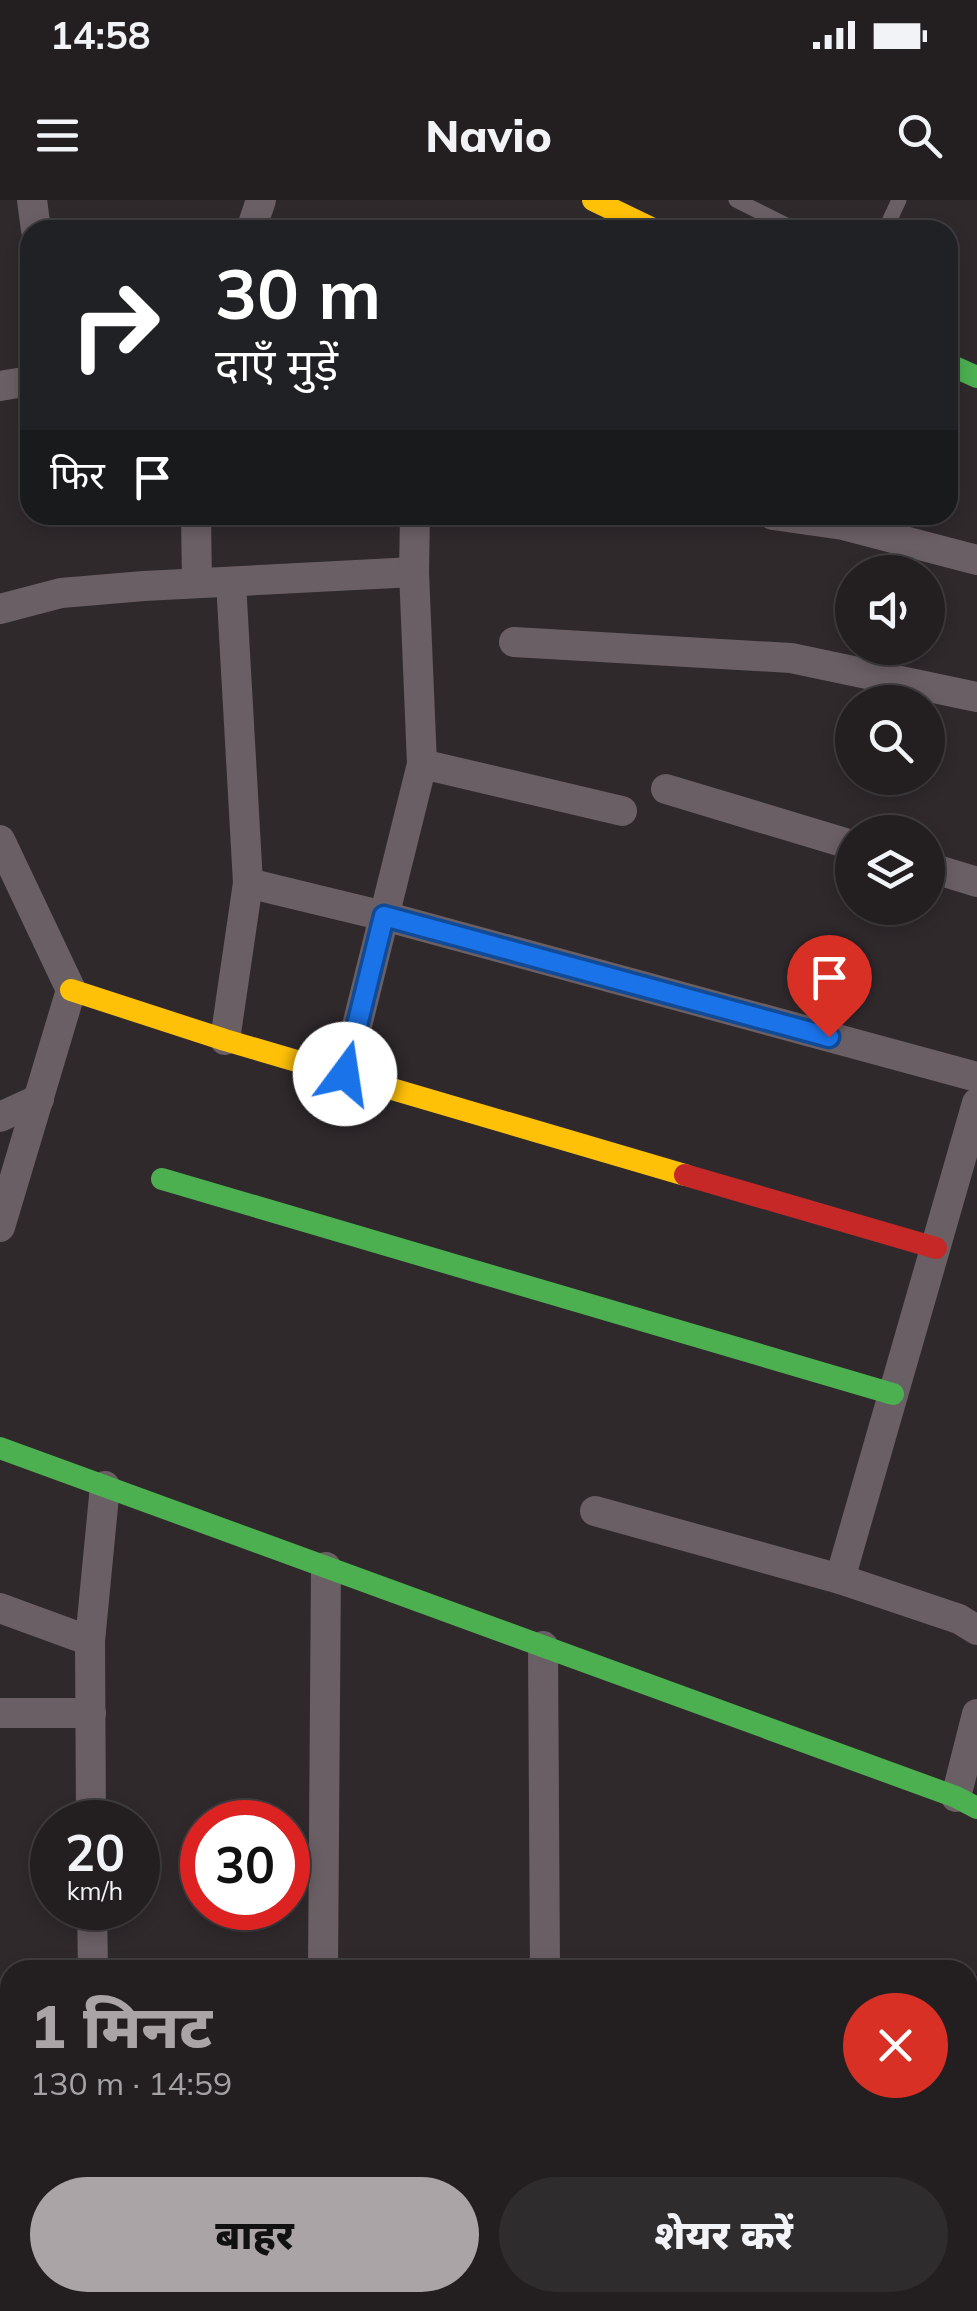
<!DOCTYPE html>
<html lang="hi">
<head>
<meta charset="utf-8">
<style>
	:root { --surface:#231f21; --page:#2f2c2e; --text:#f1f3f6; --muted:#a3a2a5; --line:#403d3f; --accent:#aaa4a7 }
	body { margin:0; font-family:Mulish,"Noto Sans Devanagari",sans-serif; background:var(--page); color:var(--text); height:100vh; display:flex; flex-direction:column; font-size:38px; white-space:nowrap }
	* { box-sizing:border-box; margin:0 }
	p { font-size:32px; color:var(--muted) }
	.icon { flex:none; width:55px; height:55px; fill:none; stroke:currentColor; stroke-width:2; stroke-linecap:round; stroke-linejoin:round }
	.map { position:relative; flex:1; overflow:hidden }
	.details { position:absolute; left:0px; top:1760px; width:978px; height:352px; display:flex; flex-direction:column; background:var(--surface); border-radius:30px 30px 0 0; box-shadow:0 5px 15px #0003,0 0 0 2px var(--line) }
	.details>* { flex:none }
	.hud { position:absolute; left:20px; top:20px; width:938px; height:305px; border-radius:30px; box-shadow:0 5px 15px #0003,0 0 0 2px var(--line); background:#202124; color:#fff; overflow:hidden }
	.tools { position:absolute; left:835px; top:355px; display:grid; gap:20px }
	.tools a { display:grid; place-items:center; width:110px; height:110px; border-radius:50%; background:var(--surface); box-shadow:0 5px 15px #0003,0 0 0 2px var(--line); font-size:50px }
	.speed { position:absolute; left:30px; top:1600px; display:flex; gap:20px; font-size:50px; font-weight:700; text-align:center }
	.speed>* { display:grid; place-content:center; width:130px; height:130px; border-radius:50%; background:var(--surface); box-shadow:0 5px 15px #0003,0 0 0 2px var(--line); line-height:1 }
	.speed small { font-size:25px; font-weight:400 }
	.speed .limit { border:15px solid #d22; background:#fff; color:#111 }
	.pin { position:absolute; display:grid; place-items:center; width:85px; height:85px; color:#fff; margin:-102px -42px; border-radius:50% 50% 50% 0; rotate:-45deg; box-shadow:0 0 10px #0007 }
	.pin .icon { rotate:45deg }
	.me { position:absolute; width:110px; margin:-55px; rotate:14deg; stroke-linejoin:round; filter:drop-shadow(0 0 8px #0008) }
	.turn { display:flex; align-items:center; gap:35px; height:210px; padding:0 30px; font-size:45px }
	.turn .icon { width:130px; height:130px; stroke-width:2.5 }
	.turn b { display:block; font-size:70px; line-height:85px }
	.then { display:flex; align-items:center; height:95px; padding:0 30px; background:#0003; gap:20px; font-size:38px }
	.round { display:grid; place-items:center; flex:none; width:105px; height:105px; border-radius:52px; background:var(--page) }
	.headline { display:flex; align-items:center; justify-content:space-between; height:170px; padding:0 30px }
	h1 { font-size:60px; font-weight:800; line-height:75px; color:var(--accent) }
	.button { display:flex; gap:20px; margin-top:auto; padding:20px 30px }
	.button a { flex:1; height:115px; border-radius:60px; background:var(--accent); color:#111; font-size:40px; font-weight:800; line-height:115px; text-align:center }
	.button a+a { background:var(--page); color:var(--text) }
	.status { display:flex; justify-content:space-between; align-items:center; height:70px; padding:0 50px; background:var(--surface); direction:ltr }
	.status svg { height:28px; fill:currentColor }
	header { display:flex; justify-content:space-between; align-items:center; height:130px; padding:0 30px; background:var(--surface); font-size:45px; font-weight:800 }
	.map>svg:first-child { display:block }
	.lines { fill:none; stroke-linecap:round; stroke-linejoin:round }
	.stream { stroke:#270a1b; stroke-width:10 }
	.lane { stroke:#6a5f64; stroke-width:15 }
	.street { stroke:#6a5f64; stroke-width:30 }
	.fast { stroke:#4caf50; stroke-width:22 }
	.slow { stroke:#ffc107; stroke-width:22 }
	.jam { stroke:#c62828; stroke-width:22 }
	.route-casing { stroke:#114b97; stroke-width:25 }
	.route { stroke:#1a73e8; stroke-width:18 }
</style>
</head>
<body>
<div class="status"><b>14:58</b><svg viewBox="0 0 49 12"><path d="M0 12V9h3v3zM5 12V6h3v6zM10 12V3h3v9zM15 12V0h3v12zM26 1h20v11H26zM47 4h2v5h-2z"/></svg></div>
<header><svg class="icon" aria-label="menu" viewBox="0 0 24 24"><path d="M4 6h16M4 12h16M4 18h16"/></svg>Navio<svg class="icon" aria-label="search" viewBox="0 0 24 24"><circle cx="10" cy="10" r="6"/><path d="M15 15l6 6"/></svg></header>
<div class="map">
<svg width="977" height="2111" viewBox="0 0 977 2111">
	<rect width="100%" height="100%" fill="#2f292c"/>
	<g class="lines">
		<!-- stream -->
		<g class="stream">
			<path d="M968,1790L977,1779"/>
			<path d="M968,1833L977,1823"/>
			<path d="M680,2111L687,2102"/>
			<path d="M717,2111L724,2102"/>
		</g>
		<!-- lane -->
		<g class="lane">
			<path d="M736,0L796,30"/>
			<path d="M885,30L899,0"/>
		</g>
		<!-- street -->
		<g class="street">
			<path d="M32,0L36,30"/>
			<path d="M251,30L261,0"/>
			<path d="M0,186L30,181"/>
			<path d="M196,315L197,383"/>
			<path d="M773,315L843,325L977,360"/>
			<path d="M0,409L61,393L144,386L414,372"/>
			<path d="M514,442L791,458L977,497"/>
			<path d="M422,564L622,611"/>
			<path d="M666,589L852,645"/>
			<path d="M0,640L71,790L0,1027"/>
			<path d="M928,667L977,682"/>
			<path d="M248,683L384,716L977,877"/>
			<path d="M225,840L248,683L231,382"/>
			<path d="M345,874L422,564L414,372L415,315"/>
			<path d="M0,917L39,899"/>
			<path d="M595,1311L840,1379L959,1419L977,1430"/>
			<path d="M840,1379L977,903"/>
			<path d="M0,1408L90,1441"/>
			<path d="M543,1446L545,1770"/>
			<path d="M0,1513H91"/>
			<path d="M956,1597L977,1514"/>
			<path d="M91,1622L90,1441L105,1286"/>
			<path d="M92,1708L93,1770"/>
			<path d="M323,1770L326,1367"/>
			<path d="M968,1896L977,1886"/>
			<path d="M0,1968H10"/>
			<path d="M546,2102V2111"/>
			<path d="M321,2111V2102"/>
			<path d="M774,2111L782,2102"/>
		</g>
		<!-- fast -->
		<g class="fast">
			<path d="M948,164L977,177"/>
			<path d="M162,979L893,1194"/>
			<path d="M0,1248L956,1597L977,1608"/>
		</g>
		<!-- slow -->
		<g class="slow">
			<path d="M593,0L655,30"/>
			<path d="M71,790L225,840L685,975"/>
		</g>
		<!-- jam -->
		<path class="jam" d="M685,975L936,1048"/>
	</g>
	<g class="lines">
		<defs>
			<path id="route" d="M345,874L384,716L829,837"/>
		</defs>
		<!-- route casing -->
		<use href="#route" class="route-casing"/>
		<!-- route -->
		<use href="#route" class="route"/>
	</g>
</svg>
<div class="tools">
<a><svg class="icon" aria-label="sound" viewBox="0 0 24 24"><path d="M4 9h4l5-4v14l-5-4H4zM17 9q2 3 0 6"/></svg></a>
<a><svg class="icon" aria-label="search" viewBox="0 0 24 24"><circle cx="10" cy="10" r="6"/><path d="M15 15l6 6"/></svg></a>
<a><svg class="icon" aria-label="layers" viewBox="0 0 24 24"><path d="M12 4l9 5-9 5-9-5zM3 14l9 5 9-5"/></svg></a>
</div>
<div class="speed"><div>20<small>km/h</small></div><div class="limit">30</div></div>
<div class="pin" style="left:829px;top:837px;background:#d93025"><svg class="icon" aria-label="arrive" viewBox="0 0 24 24"><path d="M6 21V4h12l-3 4 3 4H6"/></svg></div>
<svg class="me" style="left:345px;top:874px" viewBox="-20 -20 40 40"><circle r="19" fill="#fff"/><path d="M0-13L10 11 0 6-10 11z" fill="#1a73e8"/></svg>
<div class="hud">
<div class="turn"><svg class="icon" aria-label="right" viewBox="0 0 24 24"><path d="M7 20v-9h11M14 6l5 5-5 5"/></svg><div><b>30 m</b>दाएँ मुड़ें</div></div>
<div class="then">फिर<svg class="icon" aria-label="arrive" viewBox="0 0 24 24"><path d="M6 21V4h12l-3 4 3 4H6"/></svg></div>
</div>
<section class="details">
<div class="headline"><div><h1>1 मिनट</h1><p>130 m · 14:59</p></div><a class="round" style="background:#d93025;color:#fff"><svg class="icon" aria-label="close" viewBox="0 0 24 24"><path d="M6 6l12 12M18 6L6 18"/></svg></a></div>
<div class="button"><a>बाहर</a><a>शेयर करें</a></div>
</section>
</div>
</body>
</html>
